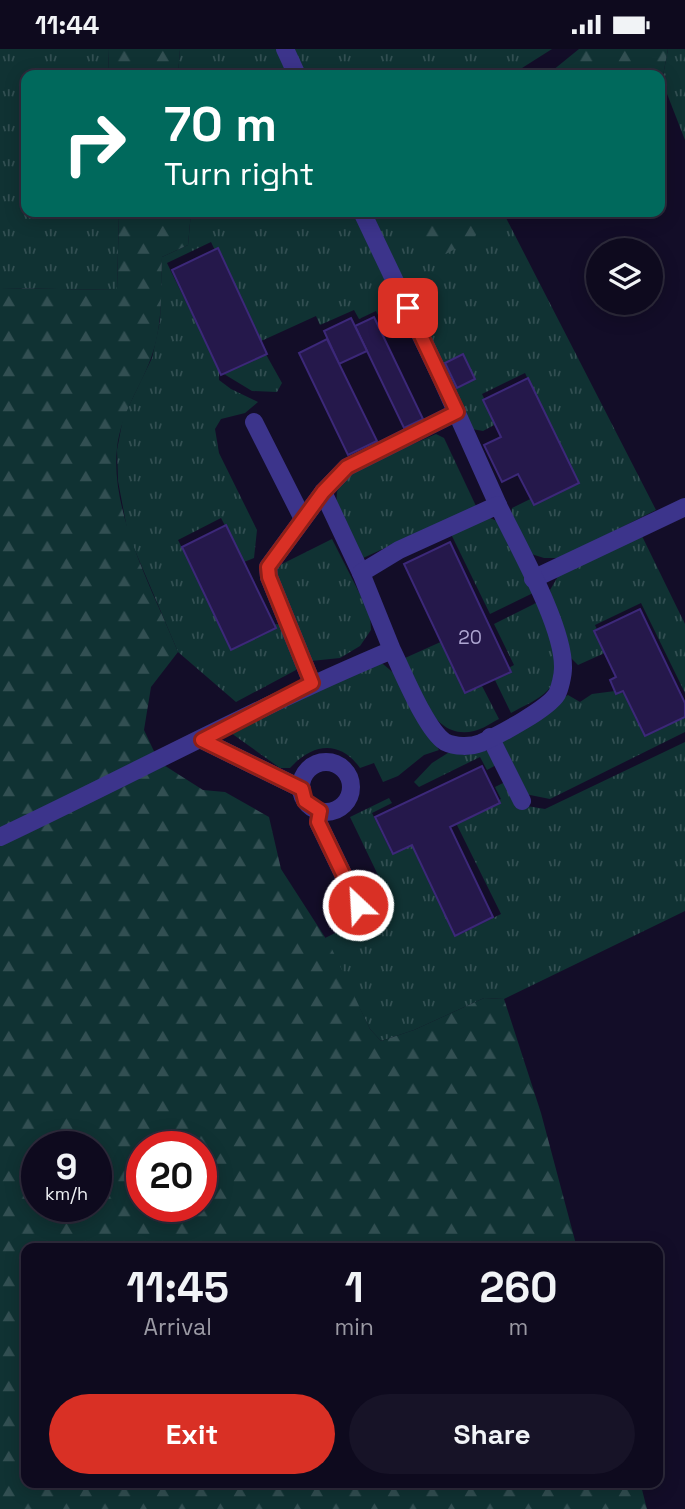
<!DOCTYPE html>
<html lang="en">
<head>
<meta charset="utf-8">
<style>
	:root { --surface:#0e0a1e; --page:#171327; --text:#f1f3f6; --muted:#9b9aa4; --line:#2e2b3c; --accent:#d93025 }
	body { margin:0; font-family:"Space Grotesk",sans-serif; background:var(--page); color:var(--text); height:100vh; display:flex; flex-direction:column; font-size:26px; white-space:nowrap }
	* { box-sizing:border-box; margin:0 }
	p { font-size:23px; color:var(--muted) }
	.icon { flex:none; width:38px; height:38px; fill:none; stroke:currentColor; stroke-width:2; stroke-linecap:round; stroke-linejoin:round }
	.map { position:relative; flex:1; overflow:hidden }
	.details { position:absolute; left:21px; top:1194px; width:642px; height:245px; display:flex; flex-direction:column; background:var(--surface); border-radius:14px; box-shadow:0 4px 18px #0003,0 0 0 2px var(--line) }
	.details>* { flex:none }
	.hud { position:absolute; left:21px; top:21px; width:644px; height:147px; border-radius:14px; box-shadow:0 4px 18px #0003,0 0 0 2px var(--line); background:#00695c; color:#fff; overflow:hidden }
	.fabs { position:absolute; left:586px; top:189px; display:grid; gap:14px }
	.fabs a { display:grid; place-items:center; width:77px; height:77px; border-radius:50%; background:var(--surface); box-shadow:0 4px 18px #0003,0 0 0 2px var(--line); font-size:35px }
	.speed { position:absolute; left:21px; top:1082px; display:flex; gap:14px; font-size:35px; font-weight:700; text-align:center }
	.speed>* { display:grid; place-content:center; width:91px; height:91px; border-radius:50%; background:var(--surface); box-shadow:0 4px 18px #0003,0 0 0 2px var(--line); line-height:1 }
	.speed small { font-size:18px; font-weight:400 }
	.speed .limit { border:10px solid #d22; background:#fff; color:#111 }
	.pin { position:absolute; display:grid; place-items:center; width:60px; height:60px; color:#fff; margin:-30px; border-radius:14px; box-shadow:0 4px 10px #0006 }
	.me { position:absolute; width:77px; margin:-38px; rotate:335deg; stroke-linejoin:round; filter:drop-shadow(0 0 5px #0008) }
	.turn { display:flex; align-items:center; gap:24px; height:147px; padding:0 28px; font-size:32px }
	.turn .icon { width:91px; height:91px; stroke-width:2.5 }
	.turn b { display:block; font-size:49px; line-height:60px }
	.eta { display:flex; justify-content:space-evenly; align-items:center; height:119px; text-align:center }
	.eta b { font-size:42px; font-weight:700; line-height:49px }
	.button { display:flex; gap:14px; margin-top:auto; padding:14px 28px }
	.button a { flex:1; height:80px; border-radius:42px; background:var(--accent); color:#fff; font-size:28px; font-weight:700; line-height:80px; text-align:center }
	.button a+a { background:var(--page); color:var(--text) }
	.status { display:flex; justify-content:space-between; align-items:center; height:49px; padding:0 35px; background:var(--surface); direction:ltr }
	.status svg { height:19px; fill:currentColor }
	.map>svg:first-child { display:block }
	.grass { fill:url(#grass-tufts) }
	.forest { fill:url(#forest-firs); fill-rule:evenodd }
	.building { fill:#25184b; stroke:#3c2879; stroke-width:2 }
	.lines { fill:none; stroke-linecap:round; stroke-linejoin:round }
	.minor { stroke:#3c348b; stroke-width:18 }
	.route-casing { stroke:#8d1f18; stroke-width:18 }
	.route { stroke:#d93025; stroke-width:12 }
	.labels { text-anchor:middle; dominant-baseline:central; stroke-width:7; stroke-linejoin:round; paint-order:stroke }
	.number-label { font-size:19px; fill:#aea6d2 }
</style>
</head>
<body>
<div class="status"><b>11:44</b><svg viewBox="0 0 49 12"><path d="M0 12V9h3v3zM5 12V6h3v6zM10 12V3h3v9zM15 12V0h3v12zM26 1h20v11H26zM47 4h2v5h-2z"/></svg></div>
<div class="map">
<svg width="685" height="1460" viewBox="0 0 685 1460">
	<defs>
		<pattern id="grass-tufts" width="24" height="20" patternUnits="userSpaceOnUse" patternTransform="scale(1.75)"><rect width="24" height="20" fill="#103233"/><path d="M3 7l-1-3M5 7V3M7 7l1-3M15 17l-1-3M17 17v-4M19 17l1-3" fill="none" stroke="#324f52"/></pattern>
		<pattern id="forest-firs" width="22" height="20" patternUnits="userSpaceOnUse" patternTransform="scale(1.75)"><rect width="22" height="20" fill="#103233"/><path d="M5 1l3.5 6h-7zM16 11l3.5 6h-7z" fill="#324f52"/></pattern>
	</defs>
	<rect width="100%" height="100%" fill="#130d28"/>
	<!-- grass -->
	<g class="grass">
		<path d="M0,0H108L109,26H26V163H119L117,241L0,239Z"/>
		<path d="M180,0H278L290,26H178Z"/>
		<path d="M290,0H552L511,26H303Z"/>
		<path d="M668,0H685V91L662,32Z"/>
		<path d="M191,163H354L402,262L381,272L376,262L359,270L354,261L320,276L316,267L259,293L211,193L167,214L219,321L263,300L282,334L277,343L252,342L219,322V331L231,340L258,353L245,364L221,370L215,380L219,404L257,481L254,509L244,513L221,469L178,491L232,597L276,575L280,576L296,611V621L236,653L178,603L128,485L118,432L117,401L123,369L152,309L160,272L162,208L188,196Z"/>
		<path d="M367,163H503L656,461L560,509H544L528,504L511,467L512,459L575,428L525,324L482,345L496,375L483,382L472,380Z"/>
		<path d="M436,385L444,389L476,457L361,510L336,458L337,443L344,429L356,420Z"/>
		<path d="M488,468L497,472L533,544L490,565L451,485Z"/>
		<path d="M640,483L685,575V644L641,554L595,576L607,603L578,616L569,607L550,541L560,524Z"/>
		<path d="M332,490L370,565L371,581L360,597L340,609L311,612L276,525V518Z"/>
		<path d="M538,553C547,577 568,617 548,641C539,651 523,657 511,664L493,627L514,616L494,575Z"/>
		<path d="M445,591L480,633L499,670C491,674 483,680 474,682C432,692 419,638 405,609Z"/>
		<path d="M370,613L383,615L396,626L439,701L424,706L398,727L383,733L374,714L360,719C339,690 312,695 290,719H280L231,684L228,678Z"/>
		<path d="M615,642L685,662V683L550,750L525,745L500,693L503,682L568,646L580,653L592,645Z"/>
		<path d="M685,693V862L504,950L484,949L414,981L381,992L370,980L325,889L374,865L372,860L390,851L350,768L389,749L392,754L372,764L391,803L413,793L459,886L501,865L455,772L501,750L495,738L505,733L515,755L545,760Z"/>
		<path d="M485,701L490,704L498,715L487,721L480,708L419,738L414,733L432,714L451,702Z"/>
	</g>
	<!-- forest -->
	<g class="forest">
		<path d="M108,0H180L178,26H109Z"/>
		<path d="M579,0H668L662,32L660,34V26H547Z"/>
		<path d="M119,163H191L188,196L162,208C161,241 163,278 151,309C139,342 122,361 117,399C110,465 154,543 178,603L151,638L144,681L159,713L203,741L225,743L269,768L281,820L330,896L370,980L381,992L414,981L484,949L504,950L541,1064L577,1199H26V1433H640L647,1460H0V239L117,241ZM37,1097H96V1157H37ZM142,1097H201V1157H142Z"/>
		<path d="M391,163H492L473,190L446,205C424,197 400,185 391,163Z"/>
	</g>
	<!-- building -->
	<g class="building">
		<path d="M218,199L267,305L221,326L172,221Z"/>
		<path d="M374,268L423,370L404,379L355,277Z"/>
		<path d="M351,269L367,302L339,315L324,282Z"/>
		<path d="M327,290L377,392L348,406L299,304Z"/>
		<path d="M463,305L475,330L457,339L445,314Z"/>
		<path d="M528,329L579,434L534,456L518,425L502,433L484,396L501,388L483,351Z"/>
		<path d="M226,476L276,579L231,601L182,498Z"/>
		<path d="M450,493L511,623L465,644L404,515Z"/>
		<path d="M640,560L685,654V668L645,687L623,642L616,645L610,631L616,628L594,582Z"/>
		<path d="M482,717L500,754L450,778L493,868L455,887L412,796L393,805L375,768Z"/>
	</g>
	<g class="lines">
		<!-- minor -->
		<g class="minor">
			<path d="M285,0L297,26"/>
			<path d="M362,163L442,331L498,456"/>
			<path d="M254,373L303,470"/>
			<path d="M323,443L361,524"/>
			<path d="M533,530L685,458"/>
			<path d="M312,634L269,528L268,518L323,443L347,418L457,363"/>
			<path d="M490,688L522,752"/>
			<path d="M202,691L302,740"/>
			<circle cx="326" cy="738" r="25"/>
			<path d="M320,762L318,773L358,856"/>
			<path d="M0,788C131,726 258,657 392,601L361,524L399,501L498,456C517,496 564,577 563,619C563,626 560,639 557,645C548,660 499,686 481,694C471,698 455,698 445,693C426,681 403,623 392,601"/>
		</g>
	</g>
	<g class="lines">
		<defs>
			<path id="route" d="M358,856L318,773L320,762L305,752L302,740L202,691L312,634L269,528L268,518L323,443L347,418L457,363L408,259"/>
		</defs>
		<!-- route casing -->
		<use href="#route" class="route-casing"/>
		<!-- route -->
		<use href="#route" class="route"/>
	</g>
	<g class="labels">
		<!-- number labels -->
		<g class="number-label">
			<text x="470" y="588">20</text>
		</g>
	</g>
</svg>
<div class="fabs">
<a><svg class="icon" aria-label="layers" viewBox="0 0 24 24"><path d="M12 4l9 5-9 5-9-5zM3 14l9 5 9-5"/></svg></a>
</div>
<div class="speed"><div>9<small>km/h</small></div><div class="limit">20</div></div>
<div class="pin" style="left:408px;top:259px;background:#d93025"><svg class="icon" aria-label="arrive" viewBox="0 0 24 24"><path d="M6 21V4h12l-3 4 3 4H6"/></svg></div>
<svg class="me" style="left:358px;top:856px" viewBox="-20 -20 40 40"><circle r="17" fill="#d93025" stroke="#fff" stroke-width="3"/><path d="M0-11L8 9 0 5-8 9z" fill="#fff"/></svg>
<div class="hud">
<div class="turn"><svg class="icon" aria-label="right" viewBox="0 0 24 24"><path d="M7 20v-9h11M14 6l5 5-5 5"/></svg><div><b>70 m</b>Turn right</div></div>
</div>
<section class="details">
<div class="eta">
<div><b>11:45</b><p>Arrival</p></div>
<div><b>1</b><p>min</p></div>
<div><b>260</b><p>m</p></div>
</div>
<div class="button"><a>Exit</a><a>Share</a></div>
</section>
</div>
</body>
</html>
